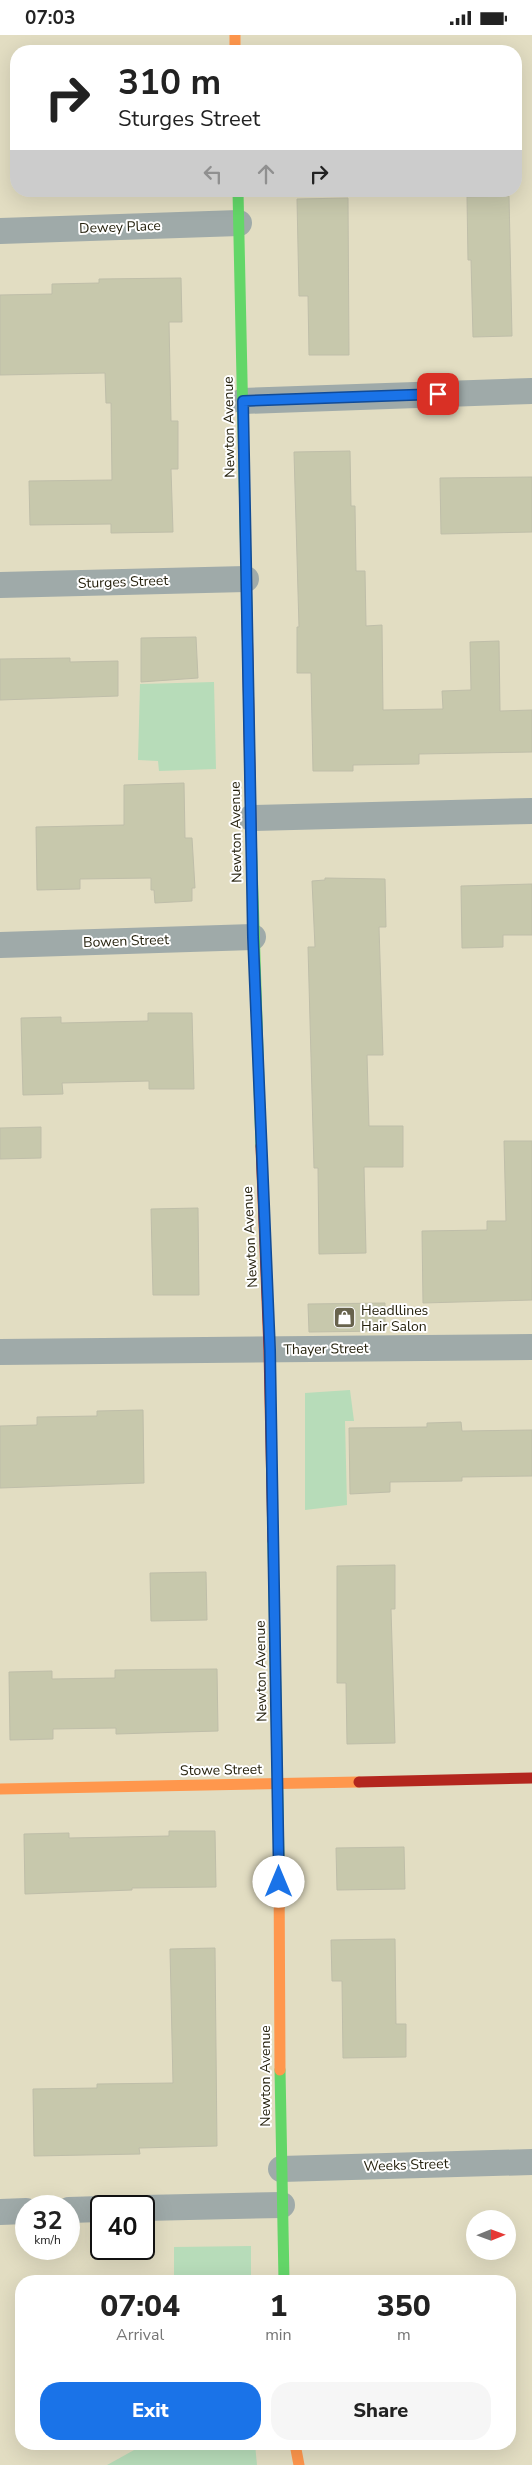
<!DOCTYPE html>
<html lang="en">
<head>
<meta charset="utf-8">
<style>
	:root { --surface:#fff; --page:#f6f6f6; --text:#222; --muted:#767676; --accent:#1a73e8 }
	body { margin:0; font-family:"Nunito Sans",sans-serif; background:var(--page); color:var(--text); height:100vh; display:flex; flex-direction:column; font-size:19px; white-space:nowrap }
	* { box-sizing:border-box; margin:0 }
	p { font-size:16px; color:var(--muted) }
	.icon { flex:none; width:28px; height:28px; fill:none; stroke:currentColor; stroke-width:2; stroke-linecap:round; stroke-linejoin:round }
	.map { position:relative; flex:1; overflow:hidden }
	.drawer { position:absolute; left:15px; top:2240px; width:501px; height:175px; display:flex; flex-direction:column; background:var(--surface); border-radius:20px; box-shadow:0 5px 20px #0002 }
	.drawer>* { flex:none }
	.guide { position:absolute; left:10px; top:10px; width:512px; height:152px; border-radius:20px; box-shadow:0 5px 20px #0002; background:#fff; color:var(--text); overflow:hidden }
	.needle { width:32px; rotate:89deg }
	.buttons { position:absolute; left:466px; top:2175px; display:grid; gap:10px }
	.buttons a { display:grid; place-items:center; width:50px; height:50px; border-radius:50%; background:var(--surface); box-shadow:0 5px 20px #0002; font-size:25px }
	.speed { position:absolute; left:15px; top:2160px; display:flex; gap:10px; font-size:25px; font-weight:700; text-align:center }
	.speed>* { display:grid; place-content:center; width:65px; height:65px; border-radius:50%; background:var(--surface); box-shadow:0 5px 20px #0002; line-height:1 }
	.speed small { font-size:12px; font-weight:400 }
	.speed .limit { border:2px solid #111; border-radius:8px; background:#fff; color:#111 }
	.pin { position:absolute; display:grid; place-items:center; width:42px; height:42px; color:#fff; margin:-21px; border-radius:10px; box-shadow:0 2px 8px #0006 }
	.me { position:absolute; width:55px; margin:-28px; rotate:0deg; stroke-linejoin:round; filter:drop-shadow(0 0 4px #0008) }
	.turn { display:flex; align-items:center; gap:18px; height:105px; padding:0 25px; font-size:22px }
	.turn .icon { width:65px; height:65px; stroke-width:2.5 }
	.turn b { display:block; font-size:35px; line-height:42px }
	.lanes { display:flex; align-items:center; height:48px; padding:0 25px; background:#0003; justify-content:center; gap:25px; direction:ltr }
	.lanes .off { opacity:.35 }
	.eta { display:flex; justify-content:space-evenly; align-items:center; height:85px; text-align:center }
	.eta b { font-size:30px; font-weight:800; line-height:35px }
	.primary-button { display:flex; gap:10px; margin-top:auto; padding:10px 25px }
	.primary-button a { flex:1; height:58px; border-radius:20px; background:var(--accent); color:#fff; font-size:20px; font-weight:800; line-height:58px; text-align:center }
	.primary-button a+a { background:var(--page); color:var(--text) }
	.status { display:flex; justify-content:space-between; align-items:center; height:35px; padding:0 25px; background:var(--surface); direction:ltr }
	.status svg { height:14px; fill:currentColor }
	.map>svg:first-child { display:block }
	.green { fill:#b7dcb9 }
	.building { fill:#c7c8ac; stroke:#bfbea9 }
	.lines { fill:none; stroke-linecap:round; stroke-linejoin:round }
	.street { stroke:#9faaa9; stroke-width:26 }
	.fast { stroke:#63d668; stroke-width:11 }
	.slow { stroke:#ff974d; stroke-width:11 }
	.jam { stroke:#b3261e; stroke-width:11 }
	.route-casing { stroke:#114b97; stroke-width:12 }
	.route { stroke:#1a73e8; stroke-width:9 }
	.labels { text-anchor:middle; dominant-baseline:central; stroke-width:4; stroke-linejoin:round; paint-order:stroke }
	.street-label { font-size:14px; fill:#26220e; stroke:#fff }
	.poi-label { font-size:14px; fill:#26220e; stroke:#fff; text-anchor:start }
</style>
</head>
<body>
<div class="status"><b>07:03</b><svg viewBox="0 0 49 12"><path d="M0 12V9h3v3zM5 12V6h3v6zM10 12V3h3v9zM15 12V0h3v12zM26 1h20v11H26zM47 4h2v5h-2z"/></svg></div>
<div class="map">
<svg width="532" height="2430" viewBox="0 0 532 2430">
	<rect width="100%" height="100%" fill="#e2ddc2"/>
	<!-- green -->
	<g class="green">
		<path d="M214,647L216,734L159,736L158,726L138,725L140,649Z"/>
		<path d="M350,1355L354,1386H345L347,1470L305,1475V1358Z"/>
		<path d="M251,2211V2246H174V2212Z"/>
		<path d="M145,2409H255L257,2430H107Z"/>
	</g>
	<!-- building -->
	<g class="building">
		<path d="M509,161L512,301L473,302L471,225H468L467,162Z"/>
		<path d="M348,163L349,320H309L308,261H299L297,164Z"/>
		<path d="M181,243L182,287H169L171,386H178V434H171L173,497L111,498V489L30,490L29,446L112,445L111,368H106L105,338L0,340V260L52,259V249L99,248V244Z"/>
		<path d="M350,416L351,471H355L356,536H365L366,591L382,590L383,675L443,674L442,656L471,655L470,607L499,606L500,676L532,675V717L419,719V729L353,730V736H313L311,638H297V592H299L294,417Z"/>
		<path d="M532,442V497L441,499L440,443Z"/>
		<path d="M196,602L198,643L141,647V603Z"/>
		<path d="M70,623V627L118,626V661L0,665V624Z"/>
		<path d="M184,748L185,803H192L195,853H192V866L155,868L154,855H151V843L80,844V854L37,855L36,792L124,790V750Z"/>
		<path d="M325,843L385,844L386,892H379L383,1020H367L369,1091H403V1132H364L366,1218L319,1219L318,1133H314L308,912H315L312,846L325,845Z"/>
		<path d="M532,849V900H503V912L462,913L461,851Z"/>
		<path d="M148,978H192L194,1054H149V1046L62,1048L63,1059L23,1060L21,983L61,982V988L148,986Z"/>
		<path d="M41,1092V1123L0,1124V1093Z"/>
		<path d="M504,1106H532V1265L423,1268L422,1196L487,1195V1186H506Z"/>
		<path d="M198,1173L199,1260H153L151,1174Z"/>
		<path d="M385,1268V1296L309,1297L308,1269Z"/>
		<path d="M143,1375L144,1448L0,1453V1391L37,1390V1382L97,1381V1376Z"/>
		<path d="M461,1387L462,1396L532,1395V1441L462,1442V1446L390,1447V1457L350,1459L349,1393L427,1392V1388Z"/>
		<path d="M395,1530V1574H391L395,1708L347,1709L346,1648H337V1531Z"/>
		<path d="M206,1537L207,1585L151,1586L150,1538Z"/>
		<path d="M217,1634L218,1696L116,1699V1693L53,1694V1704L10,1705L9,1637L52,1636V1644L115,1643V1635Z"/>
		<path d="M169,1796H215L216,1852L132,1853V1855L25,1859L24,1799L69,1798V1803L169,1801Z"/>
		<path d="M404,1812L405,1854L337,1855L336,1813Z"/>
		<path d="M395,1904L396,1989H406V2022L343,2023L342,1946H332L331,1905Z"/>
		<path d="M215,1913L217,2111L139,2113L140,2119L34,2121L33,2054L97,2053V2049L173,2048L170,1914Z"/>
	</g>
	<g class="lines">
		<!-- street -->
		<g class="street">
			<path d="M0,196L239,188"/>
			<path d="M243,366L532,356"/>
			<path d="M0,550L246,544"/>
			<path d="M251,783L532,776"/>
			<path d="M0,910L253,902"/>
			<path d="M0,1317L532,1312"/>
			<path d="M281,2134L532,2127"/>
			<path d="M144,2173L282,2170"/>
			<path d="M69,2175L101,2174"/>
			<path d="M0,2177L26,2176"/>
		</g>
		<!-- fast -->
		<g class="fast">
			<path d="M238,156L247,579"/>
			<path d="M251,797L261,1111"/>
			<path d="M273,1506L279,1827"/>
			<path d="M280,2035L284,2246"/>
		</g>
		<!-- slow -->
		<g class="slow">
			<path d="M235,0V16"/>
			<path d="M0,1754L359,1747"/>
			<path d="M279,1827L280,2035"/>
			<path d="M295,2409L299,2430"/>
		</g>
		<!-- jam -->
		<g class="jam">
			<path d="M247,579L251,797"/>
			<path d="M261,1111L269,1315L273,1506"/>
			<path d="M359,1747L532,1743"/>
		</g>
	</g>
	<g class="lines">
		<defs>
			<path id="route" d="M279,1847L270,1315L253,902L243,366L438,359"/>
		</defs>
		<!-- route casing -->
		<use href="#route" class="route-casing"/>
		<!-- route -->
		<use href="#route" class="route"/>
	</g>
	<!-- icons -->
	<defs>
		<symbol id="shop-square" viewBox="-11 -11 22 22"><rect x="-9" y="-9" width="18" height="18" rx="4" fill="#68634d" stroke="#fff"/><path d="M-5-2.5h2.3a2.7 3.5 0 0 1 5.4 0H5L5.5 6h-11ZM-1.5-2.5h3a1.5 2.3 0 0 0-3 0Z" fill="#fff"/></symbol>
	</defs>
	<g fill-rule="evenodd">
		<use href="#shop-square" x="332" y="1270" width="25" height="25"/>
	</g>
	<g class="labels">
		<!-- street labels -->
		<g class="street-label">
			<text transform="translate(120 192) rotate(-2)">Dewey Place</text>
			<text transform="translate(229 392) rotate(-91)">Newton Avenue</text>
			<text transform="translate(123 547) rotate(-2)">Sturges Street</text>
			<text transform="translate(236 797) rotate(-91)">Newton Avenue</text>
			<text transform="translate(126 906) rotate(-2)">Bowen Street</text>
			<text transform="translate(250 1202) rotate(-93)">Newton Avenue</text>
			<text transform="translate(326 1314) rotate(-1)">Thayer Street</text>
			<text transform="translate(261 1636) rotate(-91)">Newton Avenue</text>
			<text transform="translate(221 1735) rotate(-1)">Stowe Street</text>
			<text transform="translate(265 2041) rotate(-90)">Newton Avenue</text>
			<text transform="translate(406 2130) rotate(-2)">Weeks Street</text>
		</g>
		<!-- poi labels -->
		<g class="poi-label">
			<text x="361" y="1275">Headllines<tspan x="361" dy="16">Hair Salon</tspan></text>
		</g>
	</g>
</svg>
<div class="buttons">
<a><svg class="needle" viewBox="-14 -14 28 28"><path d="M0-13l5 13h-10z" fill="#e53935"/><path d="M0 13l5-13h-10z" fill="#767676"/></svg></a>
</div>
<div class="speed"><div>32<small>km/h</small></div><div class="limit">40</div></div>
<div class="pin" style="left:438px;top:359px;background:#d93025"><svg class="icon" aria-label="arrive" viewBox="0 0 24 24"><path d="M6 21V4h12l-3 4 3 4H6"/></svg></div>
<svg class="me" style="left:279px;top:1847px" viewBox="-20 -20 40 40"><circle r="19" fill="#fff"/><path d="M0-13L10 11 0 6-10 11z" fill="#1a73e8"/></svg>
<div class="guide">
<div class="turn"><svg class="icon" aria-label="right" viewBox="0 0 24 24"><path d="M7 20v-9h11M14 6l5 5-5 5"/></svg><div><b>310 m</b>Sturges Street</div></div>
<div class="lanes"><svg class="icon off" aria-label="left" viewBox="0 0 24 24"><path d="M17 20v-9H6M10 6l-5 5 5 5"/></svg><svg class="icon off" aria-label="ahead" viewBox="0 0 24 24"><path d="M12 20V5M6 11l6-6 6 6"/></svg><svg class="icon" aria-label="right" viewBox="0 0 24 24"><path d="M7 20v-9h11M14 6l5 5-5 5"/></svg></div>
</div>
<section class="drawer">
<div class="eta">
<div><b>07:04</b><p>Arrival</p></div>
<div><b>1</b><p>min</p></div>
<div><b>350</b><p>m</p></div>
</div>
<div class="primary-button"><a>Exit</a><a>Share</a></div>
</section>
</div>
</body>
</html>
